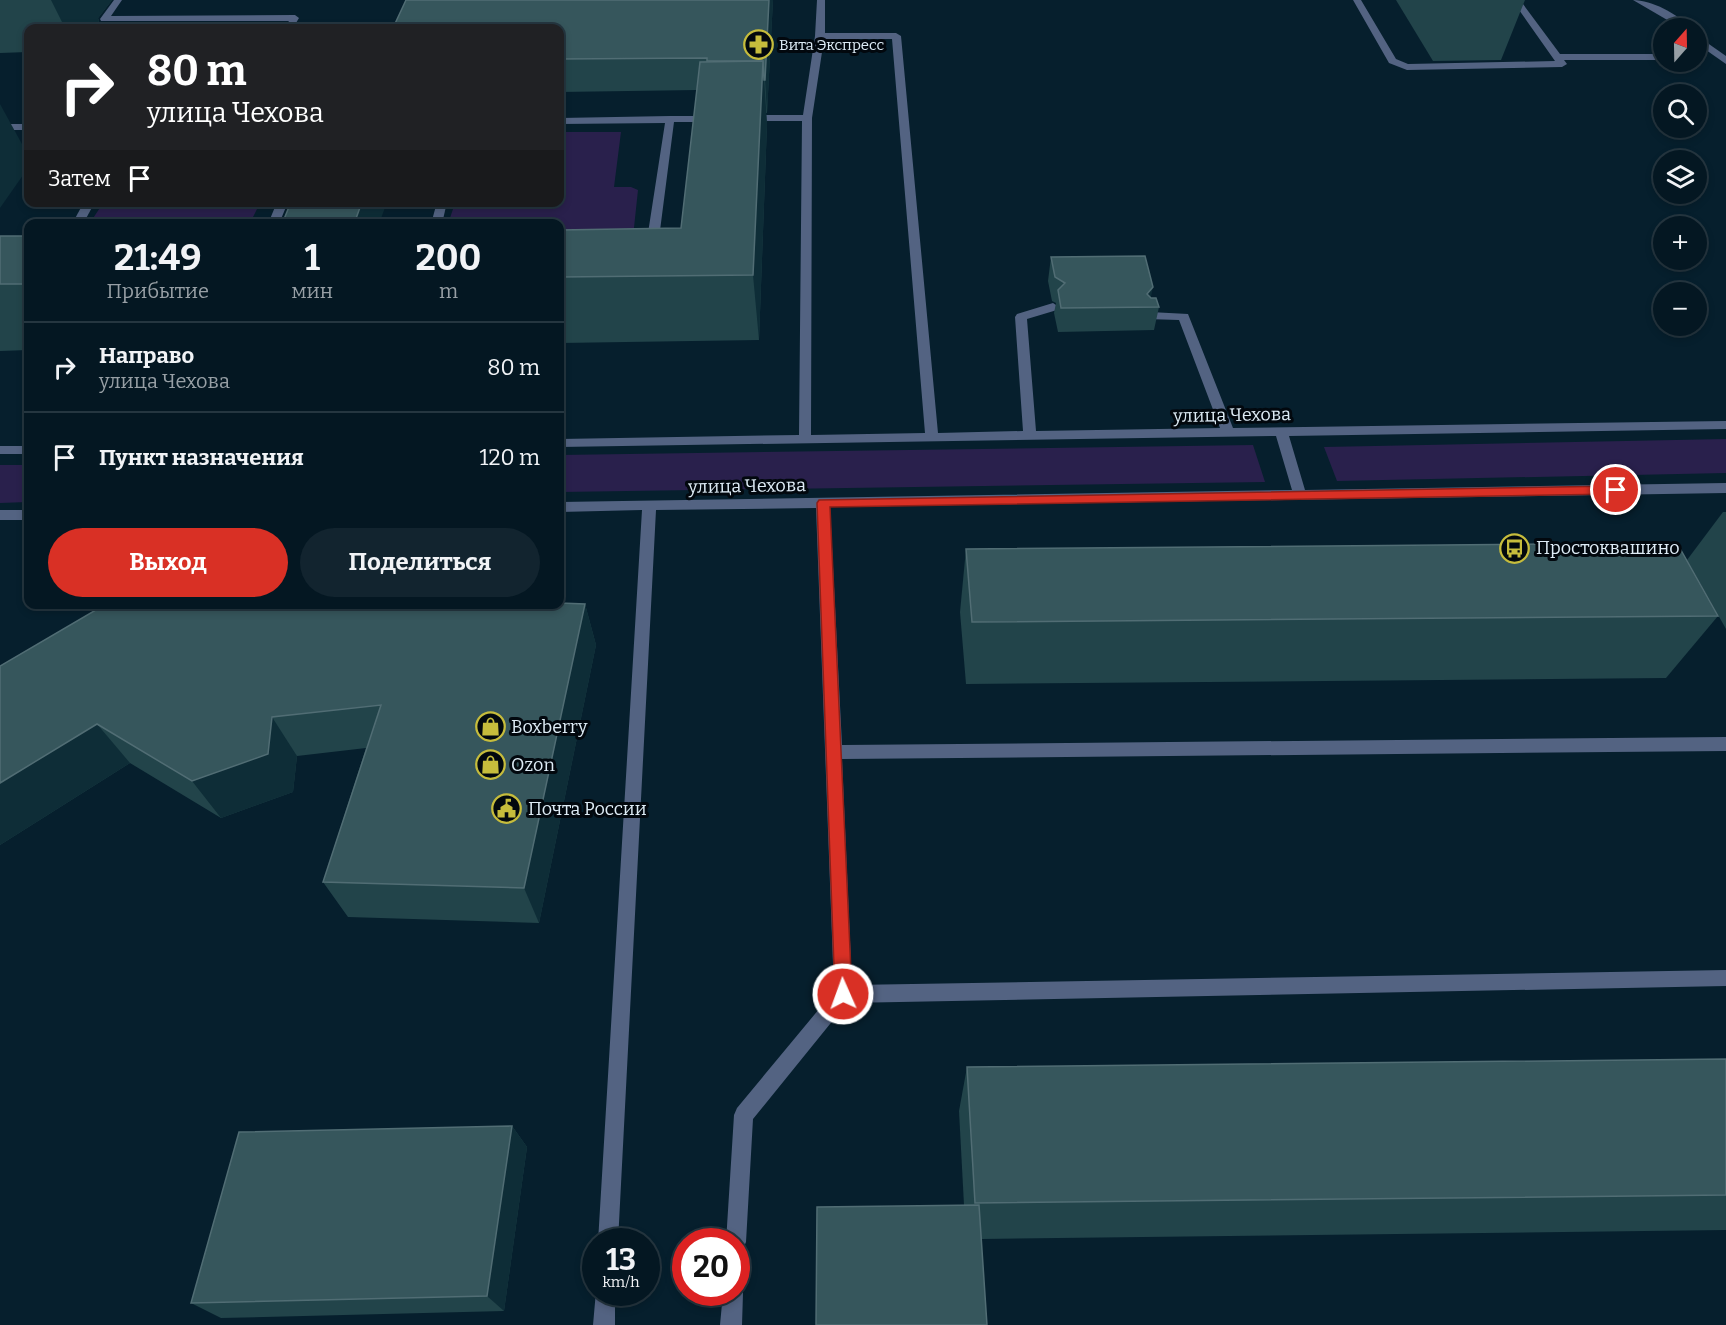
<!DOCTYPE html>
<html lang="ru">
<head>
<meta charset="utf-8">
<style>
	:root { --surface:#041722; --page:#12242f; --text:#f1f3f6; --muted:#979fa5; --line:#253640; --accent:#d93025 }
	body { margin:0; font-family:Bitter,serif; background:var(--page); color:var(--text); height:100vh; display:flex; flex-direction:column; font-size:22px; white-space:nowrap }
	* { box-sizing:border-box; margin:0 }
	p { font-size:20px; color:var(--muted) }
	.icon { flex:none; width:33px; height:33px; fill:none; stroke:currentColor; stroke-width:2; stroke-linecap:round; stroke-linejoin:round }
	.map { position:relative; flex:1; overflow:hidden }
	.details { position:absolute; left:24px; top:219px; width:540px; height:390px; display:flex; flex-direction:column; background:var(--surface); border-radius:12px; box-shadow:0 3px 9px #0003,0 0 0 2px var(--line) }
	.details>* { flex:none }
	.top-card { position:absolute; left:24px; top:24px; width:540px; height:183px; border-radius:12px; box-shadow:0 3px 9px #0003,0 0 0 2px var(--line); background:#202124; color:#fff; overflow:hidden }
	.needle { width:39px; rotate:20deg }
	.buttons { position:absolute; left:1653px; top:18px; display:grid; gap:12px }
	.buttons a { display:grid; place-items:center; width:54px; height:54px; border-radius:50%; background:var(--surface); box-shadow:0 3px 9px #0003,0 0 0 2px var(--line); font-size:30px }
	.speed { position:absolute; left:582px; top:1228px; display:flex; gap:12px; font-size:30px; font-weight:700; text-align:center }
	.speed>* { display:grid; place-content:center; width:78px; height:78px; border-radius:50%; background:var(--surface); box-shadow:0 3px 9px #0003,0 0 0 2px var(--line); line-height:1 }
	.speed small { font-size:15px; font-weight:400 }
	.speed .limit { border:9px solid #d22; background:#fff; color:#111 }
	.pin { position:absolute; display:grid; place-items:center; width:51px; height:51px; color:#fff; margin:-26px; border:3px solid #fff; border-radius:50%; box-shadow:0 2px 6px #0007 }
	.me { position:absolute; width:66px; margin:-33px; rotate:358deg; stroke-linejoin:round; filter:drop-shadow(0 0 4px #0008) }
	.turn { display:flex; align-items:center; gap:21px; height:126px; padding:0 24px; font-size:27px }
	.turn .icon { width:78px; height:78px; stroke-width:2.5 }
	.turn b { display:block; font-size:42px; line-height:51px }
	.then { display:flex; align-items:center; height:57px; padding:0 24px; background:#0003; gap:12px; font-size:22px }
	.eta { display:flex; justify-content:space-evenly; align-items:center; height:102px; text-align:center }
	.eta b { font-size:36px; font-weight:700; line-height:42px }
	.action { display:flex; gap:12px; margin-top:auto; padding:12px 24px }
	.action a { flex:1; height:69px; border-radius:36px; background:var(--accent); color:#fff; font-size:24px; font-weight:700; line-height:69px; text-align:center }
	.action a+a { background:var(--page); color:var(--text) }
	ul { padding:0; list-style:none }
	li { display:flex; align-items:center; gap:18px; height:90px; padding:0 24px; border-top:2px solid var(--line) }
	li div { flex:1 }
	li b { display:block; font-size:22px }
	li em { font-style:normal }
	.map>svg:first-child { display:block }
	.green { fill:#29204c }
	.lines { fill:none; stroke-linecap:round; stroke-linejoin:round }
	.minor { fill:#536382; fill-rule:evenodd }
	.wall { fill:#22444a }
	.shaded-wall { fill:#0e2d37 }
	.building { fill:#36565c; stroke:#516d74; stroke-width:1.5 }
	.route { fill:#d93025; stroke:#8d1f18; stroke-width:1.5 }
	.labels { text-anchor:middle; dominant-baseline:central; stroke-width:6; stroke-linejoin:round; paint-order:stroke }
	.far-poi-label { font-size:15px; fill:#deecf6; stroke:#02080e; text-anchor:start }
	.street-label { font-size:18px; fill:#deecf6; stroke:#02080e }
	.poi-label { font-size:18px; fill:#deecf6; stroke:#02080e; text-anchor:start }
</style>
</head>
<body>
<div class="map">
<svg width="1726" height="1325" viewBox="0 0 1726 1325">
	<rect width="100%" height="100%" fill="#061f2d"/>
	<!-- green -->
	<g class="green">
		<path d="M560,132H621L614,187H631L638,190L633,237L560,238V224H448L455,203L560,202Z"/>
		<path d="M103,203V202L260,203L250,223H90Z"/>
		<path d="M1726,439V473L1337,481L1324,447Z"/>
		<path d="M1253,445L1265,482L560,492V455Z"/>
		<path d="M0,465H28V502L0,503Z"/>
	</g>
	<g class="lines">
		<!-- minor -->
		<g class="minor">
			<path d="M114,0H122L111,16L295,15L299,18L293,28H284L289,21H101L100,19Z"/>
			<path d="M817,0H825V33H896L901,36L938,433L1023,431L1015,317L1017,314L1053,303L1059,307L1057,310L1027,319L1036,431L1220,428L1179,320L1146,319L1144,316L1150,312L1188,314L1233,428L1726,421V429L1289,436L1305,490L1726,483V493L830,507L842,745L1726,737V751L842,759L852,985L1726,970V986L847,1003L753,1119L746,1242L743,1249L736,1252V1242H726L734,1115L737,1108L834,991L816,508L656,510L618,1242H598L642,510L560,512V502L1292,490L1276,436L560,447V439L799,435L802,121H748L743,118L748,115H803L815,36ZM824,39H892L925,433L811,435L812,118Z"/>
			<path d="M1353,0H1361L1396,59L1408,64L1555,61L1512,0H1520L1560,54H1664V60H1564L1567,64L1562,67L1407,70L1389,63Z"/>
			<path d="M1633,0C1652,0 1677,14 1691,28H1681Z"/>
			<path d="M1696,35L1726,56V64L1696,43Z"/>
			<path d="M670,116H712L717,119L712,122H674L658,246L652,249L646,246L665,123L560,124V118Z"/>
			<rect x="0" y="124" width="28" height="6"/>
			<path d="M84,202H95L83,224H72Z"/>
			<path d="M277,202H288L279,224H268Z"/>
			<path d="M437,202H447L442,224H431Z"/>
			<rect x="0" y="446" width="28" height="8"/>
			<rect x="0" y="510" width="28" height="10"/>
			<path d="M736,1284L740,1286L743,1293L742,1325H720L723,1293H736Z"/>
			<path d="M596,1291V1293H615V1325H593Z"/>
		</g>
	</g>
	<!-- wall -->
	<g class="wall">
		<path d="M0,0H112L98,18L99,21L93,28H28V52L0,53Z"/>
		<path d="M773,0L767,113H766L767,124L759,340L560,343V230L681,228L697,90L560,92V28Z"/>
		<path d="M1396,0H1525L1501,60L1433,61Z"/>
		<path d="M0,236H28V350L0,351Z"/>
		<path d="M1051,257L1159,307L1154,330L1058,332L1054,313L1056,303L1052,301L1048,281Z"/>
		<path d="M1723,512H1726V629L1687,560Z"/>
		<path d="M966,549L1718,616L1666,678L966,684L960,612Z"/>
		<path d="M585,604L596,645L539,923L348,917L323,882L366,748L297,756L293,792L221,818L130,763L0,845V666Z"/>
		<path d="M1726,1059V1230L981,1239L964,1205L959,1111L967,1067Z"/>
		<path d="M512,1126L527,1147L504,1311L221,1318L191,1303Z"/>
	</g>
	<!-- shaded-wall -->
	<g class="shaded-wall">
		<path d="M51,0H112L98,18L99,21L93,28H65Z"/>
		<path d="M769,0H773L767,113L765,80Z"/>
		<path d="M763,61L767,124L759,340L753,275Z"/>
		<path d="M0,104L28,155V168L0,208Z"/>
		<path d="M362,202H387L379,224H354Z"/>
		<path d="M1153,287L1149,307L1147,294Z"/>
		<path d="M585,604L596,645L539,923L524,888Z"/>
		<path d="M272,717L297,756L293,792L221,818L192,781Z"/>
		<path d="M97,724L130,763L0,845V783Z"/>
		<path d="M512,1126L527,1147L504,1311L487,1296Z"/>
	</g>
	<!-- building -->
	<g class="building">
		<path d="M406,0H769L765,80H764L763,61H707V58L560,59V28H393Z"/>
		<path d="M763,61L753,275L560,277V230L681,228L700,62Z"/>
		<path d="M291,202H362L354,224H282Z"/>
		<rect x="0" y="236" width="28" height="48"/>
		<path d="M1145,256L1153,287L1147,294L1151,298H1156L1159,307L1061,308L1058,290L1065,283L1055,277L1051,257Z"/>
		<path d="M1677,543L1718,616L972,622L966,549Z"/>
		<path d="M560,603L585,604L524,888L323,882L381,705L272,717L268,754L192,781L97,724L0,783V666L106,604H560Z"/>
		<path d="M1726,1059V1195L975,1203L967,1067Z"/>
		<path d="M512,1126L487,1296L191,1303L239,1132Z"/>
		<path d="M979,1205L987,1325H816L817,1207Z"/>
	</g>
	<!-- route -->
	<path class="route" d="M1616,486L1622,490L1616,494L830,507L852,994L849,999L843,1002L838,999L835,994L817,503L819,500Z"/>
	<!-- icons -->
	<defs>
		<symbol id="pharmacy-ring" viewBox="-11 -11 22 22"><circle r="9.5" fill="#02080e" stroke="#c6bc3c" stroke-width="1.5"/><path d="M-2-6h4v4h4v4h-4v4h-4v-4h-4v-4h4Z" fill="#c6bc3c"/></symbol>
		<symbol id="bus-ring" viewBox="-11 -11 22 22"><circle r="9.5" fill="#02080e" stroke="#c6bc3c" stroke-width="1.5"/><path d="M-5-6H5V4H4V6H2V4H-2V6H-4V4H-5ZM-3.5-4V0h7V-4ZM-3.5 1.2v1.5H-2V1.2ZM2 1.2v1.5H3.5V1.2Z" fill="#c6bc3c"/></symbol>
		<symbol id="shop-ring" viewBox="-11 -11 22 22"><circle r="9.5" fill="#02080e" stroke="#c6bc3c" stroke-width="1.5"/><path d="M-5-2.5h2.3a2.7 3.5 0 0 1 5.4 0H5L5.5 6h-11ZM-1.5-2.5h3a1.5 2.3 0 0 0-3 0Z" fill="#c6bc3c"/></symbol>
		<symbol id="civic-ring" viewBox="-11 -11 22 22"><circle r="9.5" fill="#02080e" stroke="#c6bc3c" stroke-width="1.5"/><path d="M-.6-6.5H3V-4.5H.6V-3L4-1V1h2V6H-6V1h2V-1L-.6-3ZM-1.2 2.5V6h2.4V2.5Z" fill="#c6bc3c"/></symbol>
	</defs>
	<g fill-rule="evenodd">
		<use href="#pharmacy-ring" x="742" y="28" width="33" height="33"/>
		<use href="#bus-ring" x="1498" y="532" width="33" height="33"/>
		<use href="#shop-ring" x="474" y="710" width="33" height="33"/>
		<use href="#shop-ring" x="474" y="748" width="33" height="33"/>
		<use href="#civic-ring" x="490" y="792" width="33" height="33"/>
	</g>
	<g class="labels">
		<!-- far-poi labels -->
		<g class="far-poi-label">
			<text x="779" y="45">Вита Экспресс</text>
		</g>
		<!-- street labels -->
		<g class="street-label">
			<text transform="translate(1232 415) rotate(-1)">улица Чехова</text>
			<text transform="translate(747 486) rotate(-1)">улица Чехова</text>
		</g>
		<!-- poi labels -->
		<g class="poi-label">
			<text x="1536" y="548">Простоквашино</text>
			<text x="511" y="727">Boxberry</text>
			<text x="511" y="765">Ozon</text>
			<text x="528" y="809">Почта России</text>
		</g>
	</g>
</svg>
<div class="buttons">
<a><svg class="needle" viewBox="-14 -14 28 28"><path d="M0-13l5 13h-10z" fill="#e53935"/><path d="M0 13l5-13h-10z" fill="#979fa5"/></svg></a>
<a><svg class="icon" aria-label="search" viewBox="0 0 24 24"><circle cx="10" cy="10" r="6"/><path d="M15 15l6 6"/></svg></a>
<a><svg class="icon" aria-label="layers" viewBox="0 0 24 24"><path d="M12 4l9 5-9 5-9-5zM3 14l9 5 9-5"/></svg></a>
<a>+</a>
<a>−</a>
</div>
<div class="speed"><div>13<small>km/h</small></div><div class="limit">20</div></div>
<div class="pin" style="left:1616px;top:490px;background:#d93025"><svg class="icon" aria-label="arrive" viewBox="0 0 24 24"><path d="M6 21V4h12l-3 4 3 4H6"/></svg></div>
<svg class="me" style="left:843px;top:994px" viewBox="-20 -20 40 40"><circle r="17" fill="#d93025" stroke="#fff" stroke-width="3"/><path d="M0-11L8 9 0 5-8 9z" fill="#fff"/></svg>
<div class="top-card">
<div class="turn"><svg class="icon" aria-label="right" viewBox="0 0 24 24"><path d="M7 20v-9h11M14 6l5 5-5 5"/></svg><div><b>80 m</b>улица Чехова</div></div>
<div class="then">Затем<svg class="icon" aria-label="arrive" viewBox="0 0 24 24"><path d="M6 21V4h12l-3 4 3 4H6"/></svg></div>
</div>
<section class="details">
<div class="eta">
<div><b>21:49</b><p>Прибытие</p></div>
<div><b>1</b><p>мин</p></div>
<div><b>200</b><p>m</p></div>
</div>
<ul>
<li><svg class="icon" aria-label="right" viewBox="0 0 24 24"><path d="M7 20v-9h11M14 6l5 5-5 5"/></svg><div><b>Направо</b><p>улица Чехова</p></div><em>80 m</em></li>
<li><svg class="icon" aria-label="arrive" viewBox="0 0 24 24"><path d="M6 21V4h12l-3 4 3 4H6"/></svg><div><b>Пункт назначения</b></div><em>120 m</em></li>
</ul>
<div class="action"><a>Выход</a><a>Поделиться</a></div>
</section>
</div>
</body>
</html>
